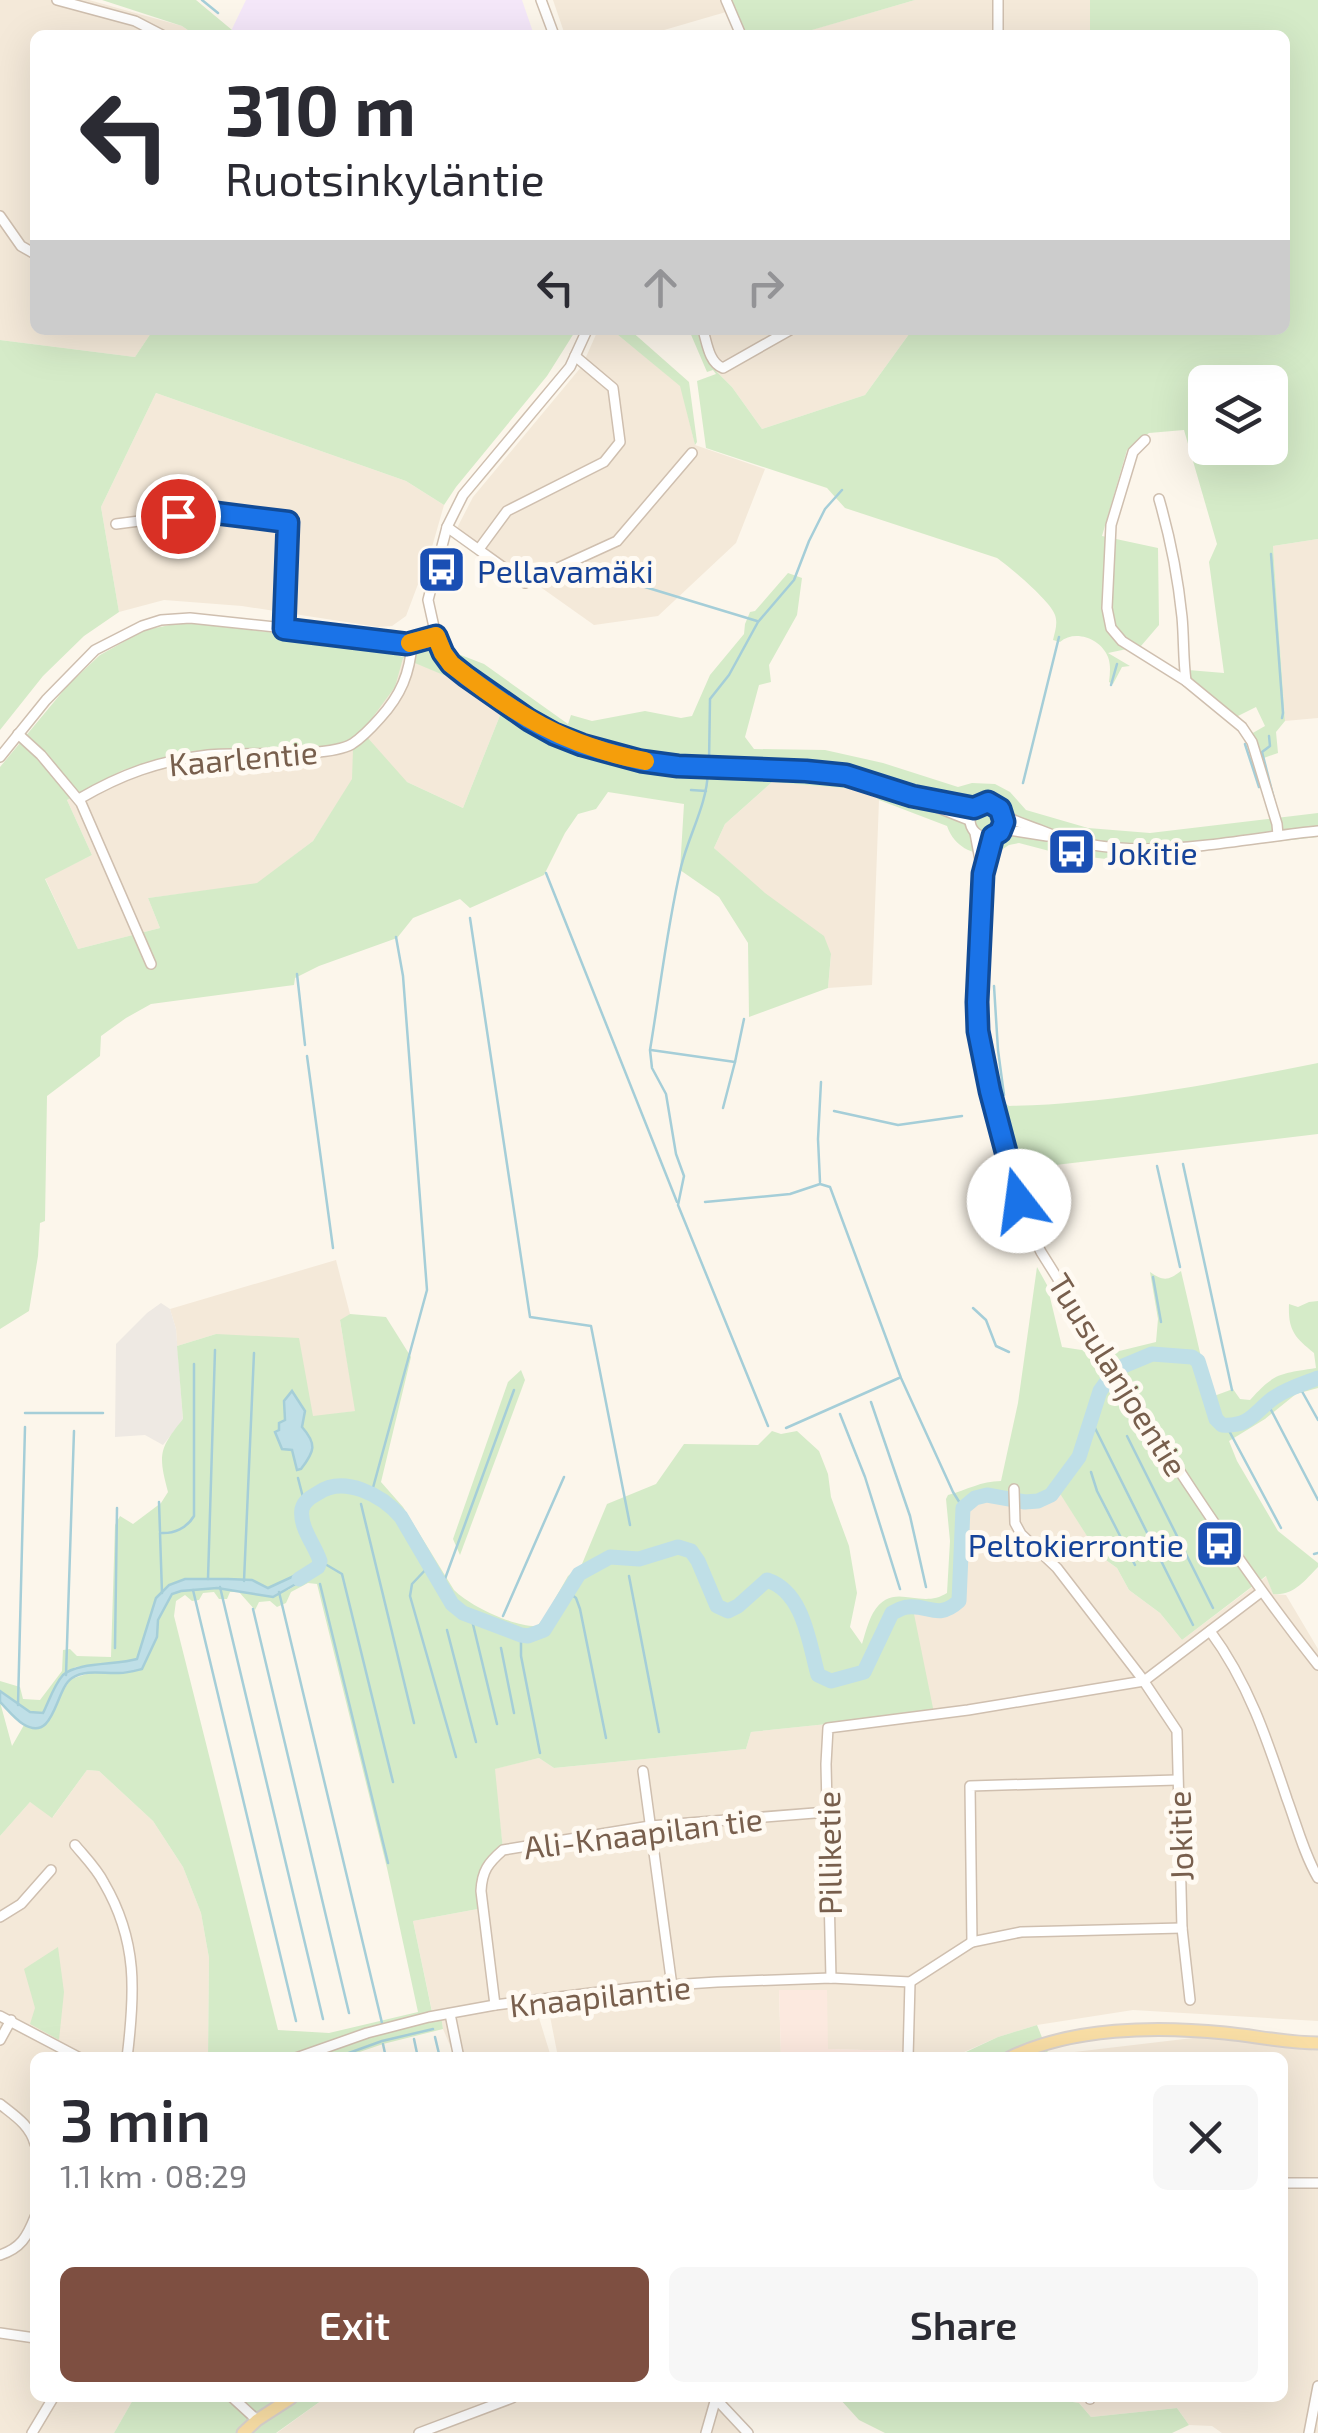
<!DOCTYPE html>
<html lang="en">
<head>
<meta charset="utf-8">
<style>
	:root { --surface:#fff; --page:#f7f7f7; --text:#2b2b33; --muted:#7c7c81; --accent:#7e4f41 }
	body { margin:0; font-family:"Exo 2",sans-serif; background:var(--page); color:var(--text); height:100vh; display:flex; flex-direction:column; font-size:38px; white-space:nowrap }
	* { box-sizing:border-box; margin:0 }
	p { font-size:32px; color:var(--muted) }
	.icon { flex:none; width:55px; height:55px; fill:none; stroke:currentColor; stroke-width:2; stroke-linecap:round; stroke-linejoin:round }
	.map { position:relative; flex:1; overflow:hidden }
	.details { position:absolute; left:30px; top:2052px; width:1258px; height:350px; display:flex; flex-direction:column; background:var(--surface); border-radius:15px; box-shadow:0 10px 40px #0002 }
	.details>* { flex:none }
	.hud { position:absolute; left:30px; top:30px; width:1260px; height:305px; border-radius:15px; box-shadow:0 10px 40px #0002; background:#fff; color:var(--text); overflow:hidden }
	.tools { position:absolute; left:1188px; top:365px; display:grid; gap:20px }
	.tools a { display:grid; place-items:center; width:100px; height:100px; border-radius:15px; background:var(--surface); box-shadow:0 10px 40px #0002; font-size:50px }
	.pin { position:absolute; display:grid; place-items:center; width:85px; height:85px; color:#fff; margin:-42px; border:5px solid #fff; border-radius:50%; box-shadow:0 2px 10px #0007 }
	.me { position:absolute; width:110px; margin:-55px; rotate:345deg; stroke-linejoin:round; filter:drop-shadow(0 0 8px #0008) }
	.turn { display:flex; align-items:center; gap:35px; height:210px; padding:0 30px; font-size:45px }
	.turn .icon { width:130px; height:130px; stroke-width:2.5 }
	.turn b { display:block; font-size:70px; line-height:85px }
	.lanes { display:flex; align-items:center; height:95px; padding:0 30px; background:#0003; justify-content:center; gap:50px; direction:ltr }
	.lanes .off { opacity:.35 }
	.round { display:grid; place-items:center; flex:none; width:105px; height:105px; border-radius:15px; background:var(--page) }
	.overview { display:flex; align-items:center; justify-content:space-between; height:170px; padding:0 30px }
	h1 { font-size:60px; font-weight:600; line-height:75px }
	.primary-button { display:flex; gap:20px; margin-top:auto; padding:20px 30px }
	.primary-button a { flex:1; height:115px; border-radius:15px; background:var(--accent); color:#fff; font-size:40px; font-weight:600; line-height:115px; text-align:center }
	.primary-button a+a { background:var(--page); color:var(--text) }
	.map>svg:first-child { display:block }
	.residential { fill:#f4e9d9 }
	.commercial { fill:#fce9df }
	.industrial { fill:#eee9e3 }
	.education { fill:#f4e7f9 }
	.green { fill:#d5ebc8; fill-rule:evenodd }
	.water { fill:#bfdfe7; stroke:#a5ced8; stroke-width:2.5 }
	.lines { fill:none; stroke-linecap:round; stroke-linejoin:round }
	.stream { stroke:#a5ced8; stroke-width:2.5 }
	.river { stroke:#bfdfe7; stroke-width:15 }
	.minor-casing { stroke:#cfbfaf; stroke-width:12 }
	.major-casing { stroke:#d9d2cd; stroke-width:15 }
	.minor { stroke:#fff; stroke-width:9 }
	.major { stroke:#f9dea5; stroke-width:11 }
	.route-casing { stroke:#114b97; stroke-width:25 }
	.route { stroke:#1a73e8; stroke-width:18 }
	.slow { stroke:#f59e0b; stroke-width:18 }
	.labels { text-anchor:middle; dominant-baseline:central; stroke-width:10; stroke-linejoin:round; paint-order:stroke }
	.transit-label { font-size:32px; fill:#164399; stroke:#fffaf2; text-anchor:start }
	.street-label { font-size:32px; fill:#785f4d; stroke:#fffaf2 }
</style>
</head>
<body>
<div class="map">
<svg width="1318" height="2433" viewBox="0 0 1318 2433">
	<rect width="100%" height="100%" fill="#fcf6eb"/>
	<!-- residential -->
	<g class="residential">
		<path d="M0,0H89L182,26L195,35H35V330H153L135,357L0,340Z"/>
		<path d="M553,0H721L726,12L647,35H565Z"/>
		<path d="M915,0H1090V33L1086,35H813L811,30Z"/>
		<path d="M598,330H612L681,386L695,445L765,469L736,543L658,616L594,625L457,528L473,497L582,366Z"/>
		<path d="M696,330H912L865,395L762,429L732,387L712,367Z"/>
		<path d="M156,393L406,481L444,505L432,547L406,616L392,626L378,627L242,606L164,600L119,612L101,507Z"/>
		<path d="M1318,539V718L1285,721L1273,546Z"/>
		<path d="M403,657L460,682L503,708L463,808L407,782L353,749V779L313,841L257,884L148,898L160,928L78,949L45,878L92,855L67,800L123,770L166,758L234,749Z"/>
		<path d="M772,782L867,790L879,800L872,985L828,988L831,955L714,848L725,824Z"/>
		<path d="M336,1260L350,1314L340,1321L356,1411L313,1417L216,1334L177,1346L176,1329L170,1309Z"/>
		<path d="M1059,1491L1099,1555L1117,1568L1129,1590L1160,1613L1182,1640L1267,1576L1273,1594L1286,1595L1318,1649V2021L1133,2010L1037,2025L998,2037L953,2057H904L902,2051L827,2049L779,1991L781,2057H558L548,2006L536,2008L551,2057H455L443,2029L441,2015L433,2016L413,1921L483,1908L482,1874L503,1850L494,1769L539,1758L554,1768L746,1749L751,1732L933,1713L912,1609L949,1612L960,1602L967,1514L980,1498L1037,1501Z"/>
		<path d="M87,1770L99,1771L153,1821L183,1867L201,1913L209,1958L208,2057L35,2058V2398H134L114,2433H0V1836L30,1802L53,1817Z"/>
		<path d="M1218,2035L1318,2046V2433H1222L1212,2426L1189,2425L1177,2408L1091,2417L1079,2403L1048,2398H1282V2058H1043L1049,2055Z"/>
		<path d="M325,2398H712L743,2433H277Z"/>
	</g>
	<!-- commercial -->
	<path class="commercial" d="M779,1990H827L828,2049L903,2051L904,2057H781Z"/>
	<!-- industrial -->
	<path class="industrial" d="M161,1303L170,1309L176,1329L183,1420L163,1445L145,1435L115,1437L116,1344L147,1313Z"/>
	<!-- education -->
	<path class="education" d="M246,0H522L534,35H238L231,31Z"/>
	<!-- green -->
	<g class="green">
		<path d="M102,0H196L238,35H195L182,26Z"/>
		<path d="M731,0H915L812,30L813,35H745Z"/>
		<path d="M1090,0H1318V539L1273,546L1285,721L1276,732L1278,753L1261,759L1251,734L1265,726L1256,707L1234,718L1188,680V670L1224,673L1209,562L1217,544L1184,430L1149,433L1127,450L1102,536L1158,548L1159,625L1141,646L1108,653L1130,666L1122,667L1113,684L1109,682C1110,674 1111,665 1108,657C1101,639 1075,629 1060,642L1053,640C1055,631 1058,624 1055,615C1051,602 1010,567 997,558L845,508L827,488L706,448L697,381L716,374L713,370L707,372L689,330H696L712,367L732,387L762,429L865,395L912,330H1285V35H1086L1090,33ZM1205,382H1270V448H1205Z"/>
		<path d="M153,330H576L547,376L456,487L444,505L406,481L156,393L101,507L119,612L84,636L43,676L0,730V340L135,357Z"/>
		<path d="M612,330H630L689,382L697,442L695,445L680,386Z"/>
		<path d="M788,573L802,578L797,615L769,665L771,682L759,685L745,737L754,749L825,750L883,763L958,787L972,783L995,784L1010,792L1026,810L1088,828L1150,833L1318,813V837L1114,860L1057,853L1019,843L1009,845L992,856C971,853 955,848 947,826L879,800L867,790L772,782L725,824L714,848L765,893L824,936L831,954L828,988L749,1017L748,943L719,897L680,870L684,804L608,792L596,809L578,814L565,833L544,875L470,908L460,899L413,918L397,938L319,966L295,978L294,985L151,1004L126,1018L101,1036L100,1056L47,1096L45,1221L40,1223L38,1256L29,1311L0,1329V767L68,685L100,655L145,630L175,624H197L340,640L403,657L419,648L422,640L484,664L568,724L571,715L592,721L645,711L681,718L692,716L710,675L744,634L745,624L750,612L755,611ZM403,658L460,682L503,708L463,808L407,782L367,737L353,749L352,779L313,841L257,883L148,898L160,928L78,949L45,879L92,855L67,800L123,770L166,758L234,749L323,747L350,740L364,729L395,687Z"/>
		<path d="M1318,1063V1134L1030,1168L1001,1174L987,1120V1112L1003,1102L1009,1106C1113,1104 1216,1083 1318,1063Z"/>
		<path d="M1037,1267L1047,1285L1062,1347L1088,1351L1090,1348L1099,1349L1107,1354L1156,1342L1158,1319L1150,1272C1163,1281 1168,1281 1181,1271L1201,1357L1214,1396L1233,1389L1240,1399L1250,1400C1275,1372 1280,1374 1316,1368L1314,1353C1294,1337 1288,1330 1289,1304L1298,1307L1309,1302L1318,1301V1388L1296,1394L1265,1419L1229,1441L1237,1461L1278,1531L1318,1563V1567C1304,1581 1294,1596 1273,1594L1266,1576L1182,1640L1160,1613L1129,1590L1117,1568L1099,1555L1059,1492L1037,1501L980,1498L967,1514L960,1602L949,1612L913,1609L934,1713L751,1732L746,1749L554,1768L539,1758L495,1769L503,1850L488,1863L483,1908L413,1921L432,2012L433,2016L441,2015L443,2029L383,2044L345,2057H208L209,1958L201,1913L183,1867L153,1821L99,1771L87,1770L52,1818L30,1802L0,1836V1702L12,1746L24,1725L39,1727L71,1679L93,1672L125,1673L157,1637L158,1620L171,1595L181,1591L217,1588L259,1595L288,1590L318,1572L311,1568L268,1588L252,1580L228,1579H185L169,1585L156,1598L137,1659L124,1663L75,1667L43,1713L30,1712L0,1690V1681L20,1687L23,1699L40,1700L62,1671L63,1650L70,1649L77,1656L111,1657L115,1525L120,1516L133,1524L161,1503L168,1492C158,1454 159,1449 183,1419L177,1346L216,1334L299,1338L313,1416L355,1411L340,1320L350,1314L386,1317L411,1357L381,1482L403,1507L454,1590C470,1606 514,1627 537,1626L544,1618L568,1576L582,1564L607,1504L656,1484L684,1444L758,1445L772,1431L781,1434L797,1431L819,1451L828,1474L831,1497L849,1546L857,1593L850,1627L862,1644C865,1634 868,1622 873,1613C893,1579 919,1611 947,1593L950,1541L946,1499L948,1495C967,1490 981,1481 1001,1481L1018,1403ZM308,1583L317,1584L387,1868L418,2012L329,2033L278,2030L174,1616L176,1601L185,1595L192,1601L199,1600L203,1593L214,1592L219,1599H227L230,1592H239L255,1610L259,1602L270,1601L277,1607L286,1603L291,1592Z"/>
		<path d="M521,1370L525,1380L460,1555L453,1539L508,1382Z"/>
		<path d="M58,1947L64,1992L59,2040L30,2024L35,2008L24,1969Z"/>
		<path d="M1037,2025L1049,2055L1043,2058H953L998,2037Z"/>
		<path d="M134,2398H325L276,2433H114Z"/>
		<path d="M839,2398H1048L1079,2403L1091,2417L1177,2408L1189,2425L1172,2433H885L859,2420Z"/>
	</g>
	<!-- water -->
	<g class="water">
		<path d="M292,1391L305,1411L302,1427C317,1444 315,1451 301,1469L297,1470L292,1450L282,1449L275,1432L279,1430V1423L285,1420L284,1401Z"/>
		<path d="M311,1568L318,1569L317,1572L273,1597L217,1588L181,1591L172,1594L158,1620L157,1637L142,1669C134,1671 127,1673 119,1673C104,1674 86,1669 72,1678C55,1689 55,1744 23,1724C15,1719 7,1709 0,1702V1691L30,1712L43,1713C49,1701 54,1685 63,1675C77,1662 117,1665 137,1659L156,1598L169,1585L185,1579H228L252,1580L268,1588Z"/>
	</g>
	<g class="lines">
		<!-- stream -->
		<g class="stream">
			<path d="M202,0L218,13"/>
			<path d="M1271,554L1283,713L1282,718"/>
			<path d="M597,564L631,582"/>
			<path d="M645,587L757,621"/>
			<path d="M1111,685L1117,664"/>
			<path d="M1269,736L1270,746L1262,752L1275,803"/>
			<path d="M1245,744L1259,787"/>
			<path d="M709,763L710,699L729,675L758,622L794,580L809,541L825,509L842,490"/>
			<path d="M708,771C707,805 689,834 681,867C667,927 660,990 650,1050L652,1068L666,1094L676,1154L684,1176L678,1205L768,1426"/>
			<path d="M1023,783L1059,637"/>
			<path d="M691,790L706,791"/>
			<path d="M546,873L677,1202"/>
			<path d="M470,918L530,1317L591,1326L630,1525"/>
			<path d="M297,974L305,1045"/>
			<path d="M994,986L998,1050L1004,1095"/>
			<path d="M651,1050L735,1062L744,1019"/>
			<path d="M307,1056L333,1248"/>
			<path d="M723,1108L735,1062"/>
			<path d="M834,1111L898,1125L962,1116"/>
			<path d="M1183,1164L1232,1390"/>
			<path d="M1157,1166L1180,1267"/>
			<path d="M820,1182L818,1139L821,1082"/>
			<path d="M705,1202L790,1194L820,1184L830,1187L901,1378L953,1492L963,1508"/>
			<path d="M1153,1277L1161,1322"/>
			<path d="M973,1308L986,1320L996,1346L1009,1352"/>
			<path d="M1299,1386L1318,1420"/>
			<path d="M871,1402L910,1516L926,1587"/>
			<path d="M1268,1404L1318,1500"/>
			<path d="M25,1413H103"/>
			<path d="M840,1414L865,1477L900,1589"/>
			<path d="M1090,1418L1193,1625"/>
			<path d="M1226,1425L1281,1528"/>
			<path d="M786,1428L899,1378"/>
			<path d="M1127,1436L1213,1608"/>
			<path d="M1091,1472L1097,1491L1135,1565"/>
			<path d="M298,1478L305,1505"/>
			<path d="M371,1495L427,1290L403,976L396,937"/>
			<path d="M159,1502L160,1531"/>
			<path d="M361,1504L414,1723"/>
			<path d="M1314,1554L1318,1553"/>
			<path d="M320,1561L342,1574L393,1782"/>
			<path d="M430,1565L412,1584L410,1596L456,1757"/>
			<path d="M629,1576L659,1732"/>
			<path d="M208,1579L215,1350"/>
			<path d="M244,1581L254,1353"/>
			<path d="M320,1584L388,1863"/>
			<path d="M220,1587L323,2019"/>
			<path d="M442,1587L514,1390"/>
			<path d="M193,1590L296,2021"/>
			<path d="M567,1591L576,1598L580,1609L606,1738"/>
			<path d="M279,1592L382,2023"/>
			<path d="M162,1593L160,1533C174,1534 187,1528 194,1516V1364"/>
			<path d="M253,1609L349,2013"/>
			<path d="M471,1616L497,1724"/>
			<path d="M503,1616L564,1477"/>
			<path d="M447,1630L476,1742"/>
			<path d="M521,1635V1656L540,1753"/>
			<path d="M115,1648L117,1508"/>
			<path d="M501,1648L514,1713"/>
			<path d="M66,1675L74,1431"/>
			<path d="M18,1705L25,1427"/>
			<path d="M435,2037L440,2058"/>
			<path d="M414,2039L418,2058"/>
			<path d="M383,2044L386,2058"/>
			<path d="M335,2058L382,2041L433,2029"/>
		</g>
		<!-- river -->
		<path class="river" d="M299,1579L318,1567L320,1561C315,1545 299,1527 302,1509C304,1501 311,1497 318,1493C344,1475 382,1495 401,1517L452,1604L463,1613L521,1635L528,1636L544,1630L579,1574L610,1557L639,1559L678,1547L691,1551L698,1561L717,1606L728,1611L738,1606L767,1580C804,1592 809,1643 818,1675L831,1681L864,1672L892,1613C897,1611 902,1607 908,1607C930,1605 938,1620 959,1601L963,1508L975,1498L987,1495L1025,1502L1038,1501L1051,1495L1079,1457L1100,1391L1116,1369L1152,1354L1192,1357L1198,1361L1216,1419L1222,1425C1249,1427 1253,1414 1272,1399C1285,1389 1303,1384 1318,1378"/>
		<defs>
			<g id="minor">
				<path d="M57,0L135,21L162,35"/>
				<path d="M541,0L554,35"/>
				<path d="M726,0L741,35"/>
				<path d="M998,35V0"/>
				<path d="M0,216L21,246L35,254"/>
				<path d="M587,330L570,367L463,495L447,527L428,600L436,636L443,653L451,664C482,689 517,715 553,733C602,758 662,766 717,769C760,771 805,767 847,776C890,785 929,805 969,820"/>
				<path d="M703,330C707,343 709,363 723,368L790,330"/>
				<path d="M1145,440L1133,452L1111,525L1107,608L1111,628L1122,641L1186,681L1242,727L1252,742L1277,824L1278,835"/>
				<path d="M1159,499C1170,537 1178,578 1182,617C1184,638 1183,659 1186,681"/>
				<path d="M116,524L209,512L288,522L284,629"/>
				<path d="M447,527L525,583L617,541L692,453"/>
				<path d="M479,549L507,511L604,462L620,442L613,388L575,356"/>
				<path d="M18,734L41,755L81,803L151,964"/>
				<path d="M0,757L46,700L95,650L142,626L161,620L190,618L332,633L407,644L436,636"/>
				<path d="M919,796L974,808"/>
				<path d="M79,799C122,774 158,761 208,755C243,751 326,759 352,744C363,737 372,727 380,718C401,695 410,673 412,643"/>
				<circle cx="987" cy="820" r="17"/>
				<path d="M1004,815C1015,822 1028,825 1040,830C1127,867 1227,840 1318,831"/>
				<path d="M1002,829L1047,836"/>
				<path d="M975,833L982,871"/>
				<path d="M993,836L983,874L977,1002L978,1031L985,1071L1012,1177L1027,1223L1041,1252C1129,1392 1215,1535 1318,1665"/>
				<path d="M1014,1489L1015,1523L1021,1534L1057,1568L1141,1677L1177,1731L1182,1928L1190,2000"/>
				<path d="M1210,1631C1248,1682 1267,1739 1287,1799C1297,1826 1304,1854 1318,1878"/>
				<path d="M643,1771L672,1986"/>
				<path d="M75,1845C85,1857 97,1869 104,1883C138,1941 135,1993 127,2058"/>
				<path d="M0,1917L21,1904L51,1870"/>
				<path d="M972,1942L970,1786L1177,1780"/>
				<path d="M831,1978L826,1764L828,1728L968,1710L1144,1681L1261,1592"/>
				<path d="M495,2005L481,1891C482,1871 488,1863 503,1850L650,1826L827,1812"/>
				<path d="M450,2014L459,2058"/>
				<path d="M0,2016L80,2058"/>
				<path d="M0,2040L11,2020"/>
				<path d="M296,2058L367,2033L429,2017L495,2005L640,1987L717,1982L831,1978L910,1982L972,1942L1021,1932L1182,1928"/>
				<path d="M908,2058L910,1982"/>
				<path d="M0,2104C15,2116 30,2125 35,2144"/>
				<path d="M1282,2183H1318"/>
				<path d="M0,2255C21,2248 27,2237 35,2217"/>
				<path d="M0,2333L35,2338"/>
				<path d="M233,2398L257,2420"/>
				<path d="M716,2399L748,2433"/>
				<path d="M1090,2399V2398"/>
				<path d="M32,2433L53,2398"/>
				<path d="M419,2433L512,2398"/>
				<path d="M706,2433L716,2398"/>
				<path d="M1309,2433L1318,2386"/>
			</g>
			<g id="major">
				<path d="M1009,2058C1071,2027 1157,2026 1225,2033C1256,2036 1286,2043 1318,2043"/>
				<path d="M243,2433L257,2420L291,2398"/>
			</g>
		</defs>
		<!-- minor casing -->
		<use href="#minor" class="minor-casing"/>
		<!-- major casing -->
		<use href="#major" class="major-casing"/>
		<!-- minor -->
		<use href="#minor" class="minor"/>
		<!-- major -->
		<use href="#major" class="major"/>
	</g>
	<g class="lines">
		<defs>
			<path id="route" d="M178,516L208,512L288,522L284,629L407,644L436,636L443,653L451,664L466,676L529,720L554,734L582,745L641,761L678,766L806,771L846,775L912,796L974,808L988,802L1000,809L1004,822L1000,832L993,836L983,874L977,1002L978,1031L990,1091L1019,1201"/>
		</defs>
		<!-- route casing -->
		<use href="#route" class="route-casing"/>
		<!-- route -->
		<use href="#route" class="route"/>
		<!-- slow -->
		<path class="slow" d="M410,643L436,636L443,653L451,664C514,714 565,746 645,761"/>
	</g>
	<!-- icons -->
	<defs>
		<symbol id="bus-square" viewBox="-11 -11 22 22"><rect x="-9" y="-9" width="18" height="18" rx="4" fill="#1a4fb4" stroke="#fffaf2"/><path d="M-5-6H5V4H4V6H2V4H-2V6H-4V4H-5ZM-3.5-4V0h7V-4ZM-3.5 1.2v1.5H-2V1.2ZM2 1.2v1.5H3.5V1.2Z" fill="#fff"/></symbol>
	</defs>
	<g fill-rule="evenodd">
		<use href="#bus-square" x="414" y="542" width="55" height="55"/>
		<use href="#bus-square" x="1044" y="824" width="55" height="55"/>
		<use href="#bus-square" x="1192" y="1516" width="55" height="55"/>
	</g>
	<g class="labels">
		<!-- transit labels -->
		<g class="transit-label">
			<text x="477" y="570">Pellavamäki</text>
			<text x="1107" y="852">Jokitie</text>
			<text x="1184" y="1544" text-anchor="end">Peltokierrontie</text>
		</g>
		<!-- street labels -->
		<g class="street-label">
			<text transform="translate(243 757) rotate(-5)">Kaarlentie</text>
			<text transform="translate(1119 1374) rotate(58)">Tuusulanjoentie</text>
			<text transform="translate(643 1832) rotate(-7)">Ali-Knaapilan tie</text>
			<text transform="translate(1179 1836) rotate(-92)">Jokitie</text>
			<text transform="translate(828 1853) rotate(-91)">Pilliketie</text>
			<text transform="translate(600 1995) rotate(-6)">Knaapilantie</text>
		</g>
	</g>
</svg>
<div class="tools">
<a><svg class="icon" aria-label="layers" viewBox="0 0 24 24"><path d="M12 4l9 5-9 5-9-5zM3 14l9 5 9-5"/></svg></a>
</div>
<div class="pin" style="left:178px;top:516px;background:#d93025"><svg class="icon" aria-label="arrive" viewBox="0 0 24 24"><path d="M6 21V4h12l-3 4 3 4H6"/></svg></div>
<svg class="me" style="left:1019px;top:1201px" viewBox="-20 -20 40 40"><circle r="19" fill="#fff"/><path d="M0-13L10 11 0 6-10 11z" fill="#1a73e8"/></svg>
<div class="hud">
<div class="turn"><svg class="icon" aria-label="left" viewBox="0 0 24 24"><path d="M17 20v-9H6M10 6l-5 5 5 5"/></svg><div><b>310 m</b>Ruotsinkyläntie</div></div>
<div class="lanes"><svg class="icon" aria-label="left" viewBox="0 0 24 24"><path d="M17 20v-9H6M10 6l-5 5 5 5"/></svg><svg class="icon off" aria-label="ahead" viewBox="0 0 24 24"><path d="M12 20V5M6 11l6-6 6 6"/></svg><svg class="icon off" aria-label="right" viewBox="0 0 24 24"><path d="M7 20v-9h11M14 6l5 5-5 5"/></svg></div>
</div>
<section class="details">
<div class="overview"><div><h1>3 min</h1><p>1.1 km · 08:29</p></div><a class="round"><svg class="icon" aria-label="close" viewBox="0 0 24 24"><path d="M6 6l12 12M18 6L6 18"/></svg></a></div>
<div class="primary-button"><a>Exit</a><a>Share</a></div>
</section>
</div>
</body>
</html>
